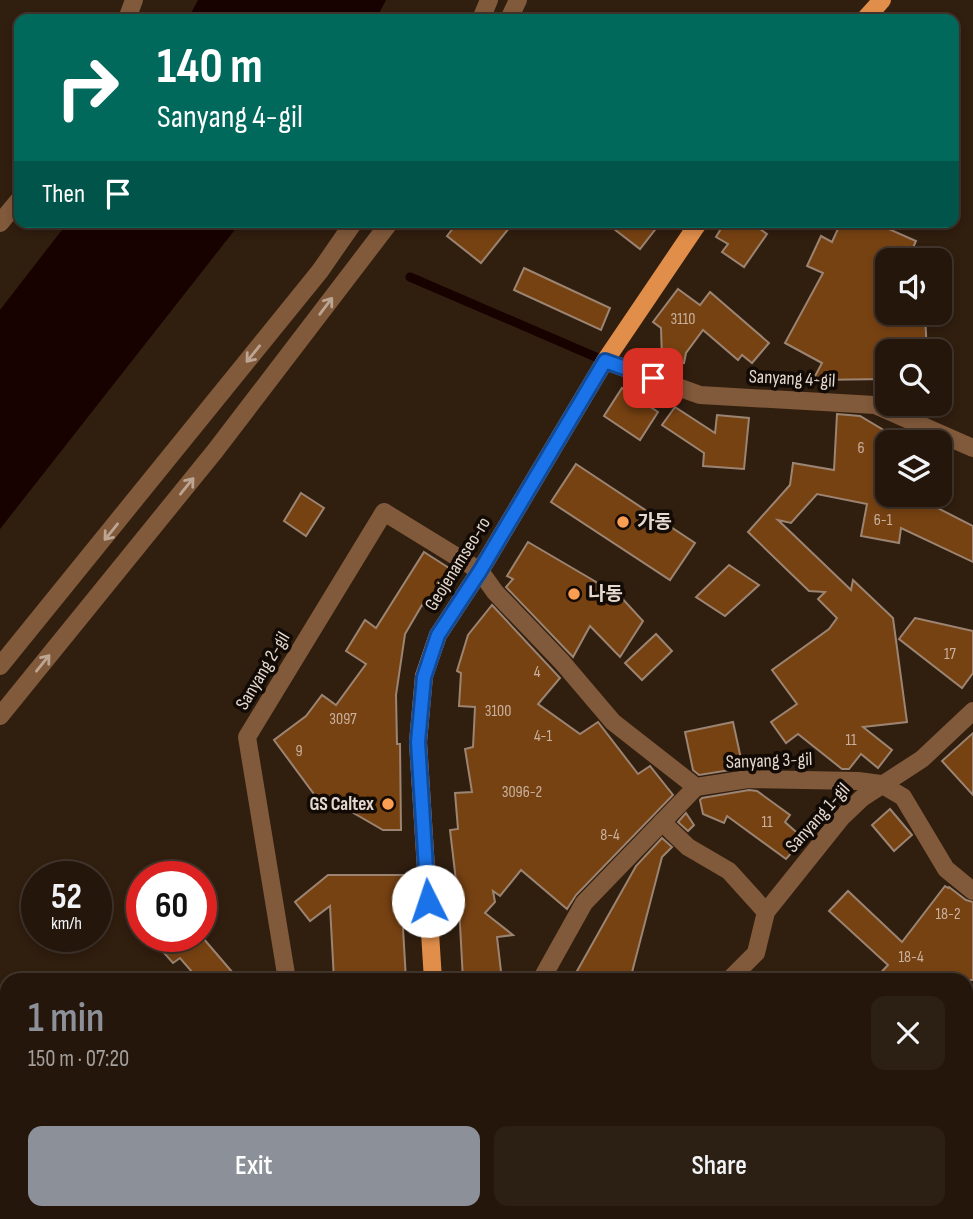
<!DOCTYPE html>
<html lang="en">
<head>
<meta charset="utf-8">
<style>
	:root { --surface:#24160b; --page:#2c1f14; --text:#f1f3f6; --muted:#a39f9d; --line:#41352c; --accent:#8c9099 }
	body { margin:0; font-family:"Sofia Sans Condensed","Noto Sans KR",sans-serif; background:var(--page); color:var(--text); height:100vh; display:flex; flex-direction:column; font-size:26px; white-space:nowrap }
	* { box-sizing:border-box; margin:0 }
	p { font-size:23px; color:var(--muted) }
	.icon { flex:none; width:38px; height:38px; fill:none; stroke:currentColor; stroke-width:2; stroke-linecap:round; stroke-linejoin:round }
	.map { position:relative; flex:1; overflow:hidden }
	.side { position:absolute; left:0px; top:973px; width:973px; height:247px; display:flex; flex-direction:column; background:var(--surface); border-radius:21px 21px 0 0; box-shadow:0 4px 10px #0003,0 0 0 2px var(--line) }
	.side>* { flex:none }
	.top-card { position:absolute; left:14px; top:14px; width:945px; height:214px; border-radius:14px; box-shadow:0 4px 10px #0003,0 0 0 2px var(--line); background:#00695c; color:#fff; overflow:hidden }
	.controls { position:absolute; left:875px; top:248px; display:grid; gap:14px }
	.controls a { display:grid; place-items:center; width:77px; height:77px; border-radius:14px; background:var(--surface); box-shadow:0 4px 10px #0003,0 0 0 2px var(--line); font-size:35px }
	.speed { position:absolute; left:21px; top:861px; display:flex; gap:14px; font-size:35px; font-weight:700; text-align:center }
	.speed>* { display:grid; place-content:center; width:91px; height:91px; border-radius:50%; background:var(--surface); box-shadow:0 4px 10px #0003,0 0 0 2px var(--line); line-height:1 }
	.speed small { font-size:18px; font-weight:400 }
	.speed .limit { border:10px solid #d22; background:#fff; color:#111 }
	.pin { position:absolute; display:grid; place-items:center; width:60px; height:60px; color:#fff; margin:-30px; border-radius:14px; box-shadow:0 4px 10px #0006 }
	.me { position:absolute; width:77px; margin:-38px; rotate:356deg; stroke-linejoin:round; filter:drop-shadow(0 0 5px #0008) }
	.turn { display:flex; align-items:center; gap:24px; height:147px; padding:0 28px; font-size:32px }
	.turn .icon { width:91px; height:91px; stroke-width:2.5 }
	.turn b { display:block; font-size:49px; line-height:60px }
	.then { display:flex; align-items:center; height:66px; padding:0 28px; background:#0003; gap:14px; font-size:26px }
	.round { display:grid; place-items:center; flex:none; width:74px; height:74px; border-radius:14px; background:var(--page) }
	.headline { display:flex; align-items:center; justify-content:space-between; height:119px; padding:0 28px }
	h1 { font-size:42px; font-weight:600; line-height:52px; color:var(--accent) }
	.primary-button { display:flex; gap:14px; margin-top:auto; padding:14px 28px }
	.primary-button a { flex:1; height:80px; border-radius:14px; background:var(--accent); color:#fff; font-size:28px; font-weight:600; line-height:80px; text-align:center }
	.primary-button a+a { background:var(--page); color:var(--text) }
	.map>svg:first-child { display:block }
	.green { fill:#492604 }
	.water { fill:#180200 }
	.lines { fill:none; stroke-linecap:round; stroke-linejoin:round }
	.stream { stroke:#180200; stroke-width:9 }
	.building { fill:#774212; stroke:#9c8472; stroke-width:2 }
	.minor { stroke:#81593b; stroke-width:18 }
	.major { stroke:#e18e4a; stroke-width:18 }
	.oneway { stroke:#bda594 }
	.route-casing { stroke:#114b97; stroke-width:18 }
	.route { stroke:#1a73e8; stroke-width:12 }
	.poi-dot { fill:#fb9e51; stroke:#120a05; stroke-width:2.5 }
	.labels { text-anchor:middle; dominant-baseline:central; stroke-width:7; stroke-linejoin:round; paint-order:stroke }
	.number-label { font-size:16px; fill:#cab2a0 }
	.street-label { font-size:19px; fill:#e5d8cf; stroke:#120a05 }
	.poi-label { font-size:19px; font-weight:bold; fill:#e5d8cf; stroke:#120a05; text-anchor:start }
</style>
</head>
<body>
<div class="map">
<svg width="973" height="1219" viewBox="0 0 973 1219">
	<rect width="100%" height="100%" fill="#301e0f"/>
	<!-- green -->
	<path class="green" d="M973,1141V1219H855L843,1213H966V1142Z"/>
	<!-- water -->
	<g class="water">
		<path d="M198,0H386L376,19H188Z"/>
		<path d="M68,222H241L0,529V310Z"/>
	</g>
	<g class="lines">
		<!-- stream -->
		<path class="stream" d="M410,277L605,361"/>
	</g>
	<!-- building -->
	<g class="building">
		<path d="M458,222H514L481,263L447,236Z"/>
		<path d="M605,222H661L640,249Z"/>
		<path d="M725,222H750L767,234L744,267L722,252L728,244L716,237Z"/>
		<path d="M841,222H873L916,241L907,261H887V313H893V317L925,315L927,352H887V379L813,380L822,363L785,343L823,273L807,266L821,236L832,242Z"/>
		<path d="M524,268L610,308L601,330L514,290Z"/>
		<path d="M678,289L700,305L710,292L769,343L752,363L742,355L738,360L703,330L686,353L684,363L662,359L661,328L653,322Z"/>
		<path d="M622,388L658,412L640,440L604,416Z"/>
		<path d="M675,407L715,433L717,415L749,418L744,469L703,466L704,453L662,425Z"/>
		<path d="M837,414L860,416L887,432V495L916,497L973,526V562L901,528L899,543L861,536L867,504L817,494L791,523L778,520L851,590L853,580L893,618L907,722L863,727L892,750L878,768L861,754L849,769H842L798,734L786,743L771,722L797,704L772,670L829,629L837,618L818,599L825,592L809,591L748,532L790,485L793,463L834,470Z"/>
		<path d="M576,464L695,543L670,580L551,502Z"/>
		<path d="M301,493L324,508L306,536L284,521Z"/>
		<path d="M528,542L620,596L643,621L620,657L590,626L573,657L506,587L513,579L507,576Z"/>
		<path d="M424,552L449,568L425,607L422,605L405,634L396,695L397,744H400L401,830H383L331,800L325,809L274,740L306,716L322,695L336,705L366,664L346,651L365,620L376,628Z"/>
		<path d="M729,565L759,585L725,616L696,597Z"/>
		<path d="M492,605L560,678L538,704L580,734L598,722L638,774L650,766L673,795L576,895L567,909L521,870L500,896L493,891L495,902L485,913L513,935L497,937L502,980H463L459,906L450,830L458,829L455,793L472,792L465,749L473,747L475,707L459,706L461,673L457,671L468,635Z"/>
		<path d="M915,618L973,631V673L962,688L899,639Z"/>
		<path d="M656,634L672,651L642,680L625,663Z"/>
		<path d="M733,722L743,768L699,775L693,770L685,732Z"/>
		<path d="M973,733V795L942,761Z"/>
		<path d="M749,790L757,791L790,815L785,822L804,839L786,859L727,816L724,823L703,814L700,800L702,798Z"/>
		<path d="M890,809L912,835L894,851L872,825Z"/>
		<path d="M686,813L694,825L688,831L678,822Z"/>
		<path d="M662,838L672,847L662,857L630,980H572L636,866Z"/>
		<path d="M328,875H408V928H403L406,980H334L330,906L310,921L295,902Z"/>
		<path d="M945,886L948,888L949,887L966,900L973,902V980H874L888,965L829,911L848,891L902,942Z"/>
		<path d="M149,936H205L203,938L239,980H199L180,958L173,963Z"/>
	</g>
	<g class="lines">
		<!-- minor -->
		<g class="minor">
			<path d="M127,19L134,0"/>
			<path d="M481,19L489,0"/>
			<path d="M509,19L518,0"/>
			<path d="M0,223L19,200"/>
			<path d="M605,361L700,395L875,405L973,448"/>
			<path d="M0,666L320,271L354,222"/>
			<path d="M0,716L215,451L390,222"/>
			<path d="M662,822L688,847L729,871L766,912"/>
			<path d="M287,980L247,737L384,512L480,571L495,592L562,662L613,722L696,787L748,779L858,781L881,784L903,797L946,869L973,891"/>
			<path d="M541,980L584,903L696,787"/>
			<path d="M729,980L756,953L766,912L842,817L862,798L922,759L973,711"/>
			<path d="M0,1039L7,1040"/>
			<path d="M0,1163L7,1162"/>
			<path d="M271,1219L274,1213"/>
		</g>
		<!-- major -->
		<g class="major">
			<path d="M865,19L882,0"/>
			<path d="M433,980L418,742L424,676L438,635L480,571L605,361L699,222"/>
			<path d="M442,1219L443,1213"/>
		</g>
	</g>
	<!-- one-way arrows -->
	<defs><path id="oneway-shaft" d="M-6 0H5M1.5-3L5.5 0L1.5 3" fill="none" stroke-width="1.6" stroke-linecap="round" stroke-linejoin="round" transform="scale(1.75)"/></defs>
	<g class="oneway">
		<use href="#oneway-shaft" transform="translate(326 306) rotate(-53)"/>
		<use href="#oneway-shaft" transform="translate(253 354) rotate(129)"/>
		<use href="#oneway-shaft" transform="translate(187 486) rotate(-51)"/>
		<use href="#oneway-shaft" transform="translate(111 532) rotate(129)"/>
		<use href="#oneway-shaft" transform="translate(43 663) rotate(-51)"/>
	</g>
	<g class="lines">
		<defs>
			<path id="route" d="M428,901L418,742L424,677L438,635L480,571L605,361L653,378"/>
		</defs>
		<!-- route casing -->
		<use href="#route" class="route-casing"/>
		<!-- route -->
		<use href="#route" class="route"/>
	</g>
	<!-- markers -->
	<g class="poi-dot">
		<circle cx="623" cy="522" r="7"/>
		<circle cx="574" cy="594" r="7"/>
		<circle cx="388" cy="804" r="7"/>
	</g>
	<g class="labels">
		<!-- number labels -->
		<g class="number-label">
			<text x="683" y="319">3110</text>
			<text x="861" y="448">6</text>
			<text x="883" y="520">6-1</text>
			<text x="950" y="654">17</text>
			<text x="537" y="672">4</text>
			<text x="498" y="711">3100</text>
			<text x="343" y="719">3097</text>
			<text x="543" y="736">4-1</text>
			<text x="851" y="740">11</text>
			<text x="299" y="751">9</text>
			<text x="522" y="792">3096-2</text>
			<text x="767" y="822">11</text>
			<text x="610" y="835">8-4</text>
			<text x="948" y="914">18-2</text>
			<text x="911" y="957">18-4</text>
		</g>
		<!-- street labels -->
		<g class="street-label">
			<text transform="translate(792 379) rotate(3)">Sanyang 4-gil</text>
			<text transform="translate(458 564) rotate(-58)">Geojenamseo-ro</text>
			<text transform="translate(263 671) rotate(-59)">Sanyang 2-gil</text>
			<text transform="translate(769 761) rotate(-2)">Sanyang 3-gil</text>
			<text transform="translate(818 818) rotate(-48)">Sanyang 1-gil</text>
		</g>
		<!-- poi labels -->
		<g class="poi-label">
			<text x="637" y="522">가동</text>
			<text x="588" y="594">나동</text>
			<text x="374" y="804" text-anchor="end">GS Caltex</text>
		</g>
	</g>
</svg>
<div class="controls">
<a><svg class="icon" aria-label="sound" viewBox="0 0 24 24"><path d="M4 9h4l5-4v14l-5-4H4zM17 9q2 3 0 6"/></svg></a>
<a><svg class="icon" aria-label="search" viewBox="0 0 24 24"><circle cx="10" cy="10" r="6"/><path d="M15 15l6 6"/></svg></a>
<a><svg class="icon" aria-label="layers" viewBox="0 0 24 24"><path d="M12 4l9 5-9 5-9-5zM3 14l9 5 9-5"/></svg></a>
</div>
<div class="speed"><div>52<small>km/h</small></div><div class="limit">60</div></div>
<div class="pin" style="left:653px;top:378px;background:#d93025"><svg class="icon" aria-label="arrive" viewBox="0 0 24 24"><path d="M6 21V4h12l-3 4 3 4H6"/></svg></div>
<svg class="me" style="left:428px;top:901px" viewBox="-20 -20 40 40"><circle r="19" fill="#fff"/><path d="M0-13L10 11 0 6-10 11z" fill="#1a73e8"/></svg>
<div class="top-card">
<div class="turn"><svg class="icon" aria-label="right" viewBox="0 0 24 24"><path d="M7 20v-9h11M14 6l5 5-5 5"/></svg><div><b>140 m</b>Sanyang 4-gil</div></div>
<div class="then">Then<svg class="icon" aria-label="arrive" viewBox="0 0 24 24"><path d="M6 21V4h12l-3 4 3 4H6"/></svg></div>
</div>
<section class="side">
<div class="headline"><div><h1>1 min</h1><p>150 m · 07:20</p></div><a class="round"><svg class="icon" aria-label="close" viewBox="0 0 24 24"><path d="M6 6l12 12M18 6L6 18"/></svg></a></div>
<div class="primary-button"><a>Exit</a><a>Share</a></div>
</section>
</div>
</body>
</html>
